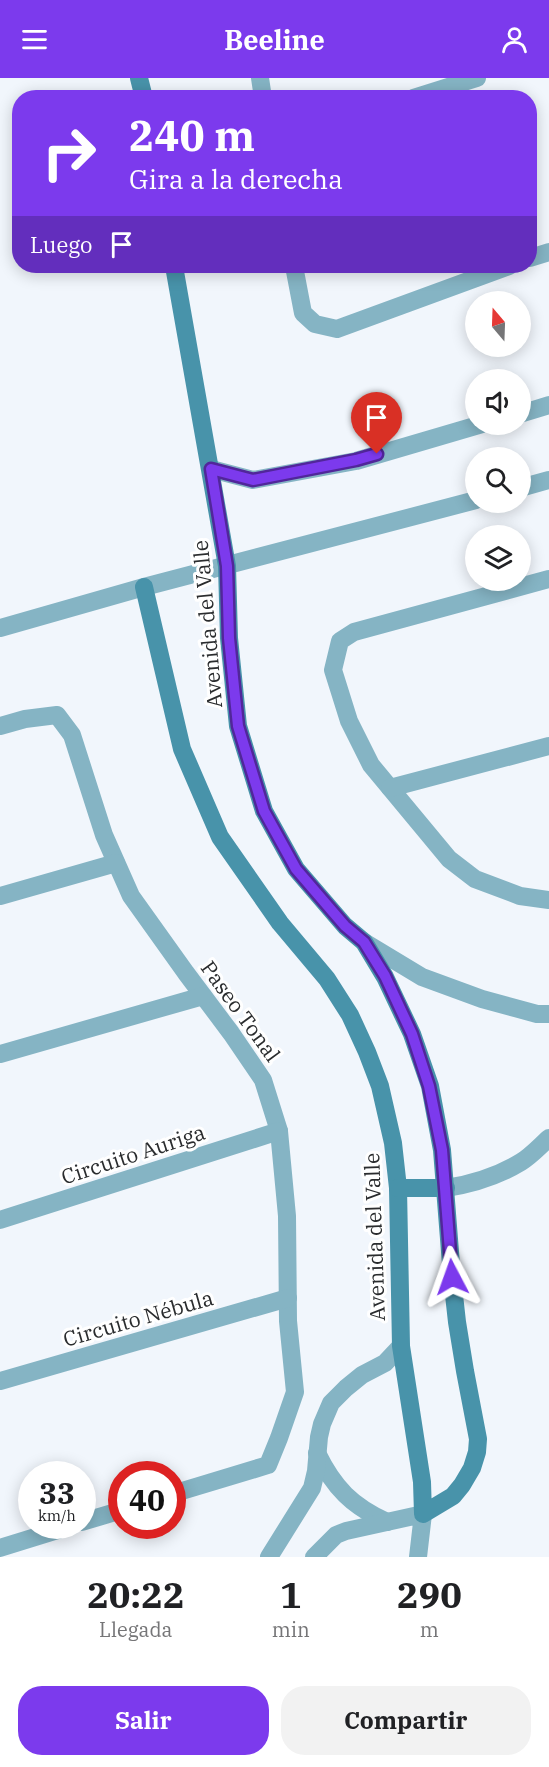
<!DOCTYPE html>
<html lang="es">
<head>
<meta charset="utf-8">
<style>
	:root { --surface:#fff; --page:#f2f2f2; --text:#202124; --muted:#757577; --accent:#7c3aed }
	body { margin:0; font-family:"IBM Plex Serif",serif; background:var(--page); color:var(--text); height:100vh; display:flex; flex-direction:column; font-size:22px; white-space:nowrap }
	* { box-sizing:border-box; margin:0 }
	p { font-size:20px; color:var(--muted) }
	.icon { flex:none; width:33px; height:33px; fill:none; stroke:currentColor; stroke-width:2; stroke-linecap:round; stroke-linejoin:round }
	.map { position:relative; height:1479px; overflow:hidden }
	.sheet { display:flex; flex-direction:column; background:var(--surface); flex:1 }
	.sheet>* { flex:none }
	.guide { position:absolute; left:12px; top:12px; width:525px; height:183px; border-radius:24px; box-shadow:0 3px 15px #0003; background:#7c3aed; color:#fff; overflow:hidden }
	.needle { width:39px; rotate:341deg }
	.fabs { position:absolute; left:465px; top:213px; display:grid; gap:12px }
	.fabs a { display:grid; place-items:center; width:66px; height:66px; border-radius:50%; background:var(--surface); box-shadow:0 3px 15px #0003; font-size:30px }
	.speed { position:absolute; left:18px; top:1383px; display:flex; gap:12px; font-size:30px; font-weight:700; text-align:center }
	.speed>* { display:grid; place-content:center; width:78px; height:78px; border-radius:50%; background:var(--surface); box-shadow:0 3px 15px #0003; line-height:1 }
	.speed small { font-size:15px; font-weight:400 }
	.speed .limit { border:9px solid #d22; background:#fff; color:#111 }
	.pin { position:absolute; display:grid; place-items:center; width:51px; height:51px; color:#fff; margin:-62px -26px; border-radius:50% 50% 50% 0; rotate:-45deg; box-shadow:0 0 6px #0007 }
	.pin .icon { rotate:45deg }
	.me { position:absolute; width:66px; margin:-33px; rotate:356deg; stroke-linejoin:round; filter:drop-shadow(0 0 4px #0008) }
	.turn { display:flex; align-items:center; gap:21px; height:126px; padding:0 18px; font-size:27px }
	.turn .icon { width:78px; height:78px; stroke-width:2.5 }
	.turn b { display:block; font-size:42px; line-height:51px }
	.then { display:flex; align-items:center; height:57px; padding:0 18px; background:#0003; gap:12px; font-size:22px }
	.eta { display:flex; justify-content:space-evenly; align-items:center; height:102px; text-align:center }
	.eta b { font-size:36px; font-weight:800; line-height:42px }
	.cta { display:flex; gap:12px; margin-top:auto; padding:12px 18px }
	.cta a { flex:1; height:69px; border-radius:24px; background:var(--accent); color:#fff; font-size:24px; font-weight:800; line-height:69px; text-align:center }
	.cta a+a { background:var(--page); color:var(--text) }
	header { display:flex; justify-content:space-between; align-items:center; height:78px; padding:0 18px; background:var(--accent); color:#fff; font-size:27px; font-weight:800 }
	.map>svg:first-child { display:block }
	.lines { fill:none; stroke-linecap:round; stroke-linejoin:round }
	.street { stroke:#85b4c4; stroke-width:18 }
	.secondary { stroke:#4893aa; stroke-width:18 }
	.route-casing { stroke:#51269a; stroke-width:15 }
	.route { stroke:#7c3aed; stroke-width:10 }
	.labels { text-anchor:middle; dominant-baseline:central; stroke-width:6; stroke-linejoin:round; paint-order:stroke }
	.street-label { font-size:21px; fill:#2a2c2e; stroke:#fff }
</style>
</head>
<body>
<header><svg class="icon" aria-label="menu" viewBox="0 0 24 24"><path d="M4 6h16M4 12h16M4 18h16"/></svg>Beeline<svg class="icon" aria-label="person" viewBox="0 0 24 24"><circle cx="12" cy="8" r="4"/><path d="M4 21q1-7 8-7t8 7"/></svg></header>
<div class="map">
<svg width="549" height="1479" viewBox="0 0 549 1479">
	<rect width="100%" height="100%" fill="#f1f6fc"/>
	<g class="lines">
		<!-- street -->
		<g class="street">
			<path d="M260,0L263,20"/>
			<path d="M413,20L477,0"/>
			<path d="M530,180L549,174"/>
			<path d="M294,188L303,235L315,246L337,251L509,188"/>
			<path d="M520,336L549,327"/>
			<path d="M211,391L253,402L356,383L482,346"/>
			<path d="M520,410L549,402"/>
			<path d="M549,501L354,554L340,563L333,592L349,643L371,687L449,781L475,801L520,818L549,822"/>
			<path d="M0,550L144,509L476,422"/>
			<path d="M0,648L25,641L57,637L72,657L104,757L131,818L186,895L231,955L263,1002L279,1053L287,1138L288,1243L295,1314L279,1360L268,1387L172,1416"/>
			<path d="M390,710L549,668"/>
			<path d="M0,818L116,785"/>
			<path d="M364,864L422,899L482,921L537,936H549"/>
			<path d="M0,976L203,918"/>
			<path d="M446,1110C472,1106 498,1098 521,1084C531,1078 540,1068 549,1060"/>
			<path d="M0,1142L279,1053"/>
			<path d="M0,1303L288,1220"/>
			<path d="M317,1375C334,1410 352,1428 387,1444"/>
			<path d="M82,1444L122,1432"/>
			<path d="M0,1470L71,1448"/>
			<path d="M269,1479L312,1410L316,1393L319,1359L322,1346L331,1325L346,1310L362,1297L385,1285L401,1268"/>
			<path d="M314,1479L336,1457L346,1453L423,1436L418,1479"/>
		</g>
		<!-- secondary -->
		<g class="secondary">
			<path d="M139,0L144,20"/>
			<path d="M144,509L182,671L220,759L280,845L327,901L350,937L367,974L380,1008L393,1065L398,1110L401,1268L422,1404L423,1436L453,1418L462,1407L472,1390L477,1374L478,1361L465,1293L457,1244L452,1199L442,1072L430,1008L412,956L385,899L364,864L345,848L296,791L264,733L238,648L229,560L227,488L174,188"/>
			<path d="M398,1110H446"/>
		</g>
	</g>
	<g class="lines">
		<defs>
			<path id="route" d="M377,376L356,382L253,402L211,391L227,488L229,560L238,648L264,733L296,791L345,848L364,864L385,898L412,956L429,1008L442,1072L452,1199"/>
		</defs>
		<!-- route casing -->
		<use href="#route" class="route-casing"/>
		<!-- route -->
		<use href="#route" class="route"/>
	</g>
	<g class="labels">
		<!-- street labels -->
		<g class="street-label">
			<text transform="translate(207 546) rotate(-95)">Avenida del Valle</text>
			<text transform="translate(241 933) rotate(54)">Paseo Tonal</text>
			<text transform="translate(133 1076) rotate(-18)">Circuito Auriga</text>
			<text transform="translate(374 1159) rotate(-92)">Avenida del Valle</text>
			<text transform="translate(138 1240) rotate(-16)">Circuito Nébula</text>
		</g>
	</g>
</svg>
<div class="fabs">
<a><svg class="needle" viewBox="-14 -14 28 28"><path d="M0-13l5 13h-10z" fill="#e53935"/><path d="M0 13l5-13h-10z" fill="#757577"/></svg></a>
<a><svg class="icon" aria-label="sound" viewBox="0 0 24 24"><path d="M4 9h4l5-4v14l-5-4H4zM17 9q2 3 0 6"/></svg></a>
<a><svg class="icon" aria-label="search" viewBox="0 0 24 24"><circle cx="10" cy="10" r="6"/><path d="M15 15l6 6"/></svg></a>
<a><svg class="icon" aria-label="layers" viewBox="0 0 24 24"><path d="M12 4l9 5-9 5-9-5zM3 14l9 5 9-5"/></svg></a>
</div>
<div class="speed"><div>33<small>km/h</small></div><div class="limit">40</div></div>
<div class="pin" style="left:377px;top:376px;background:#d93025"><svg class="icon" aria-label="arrive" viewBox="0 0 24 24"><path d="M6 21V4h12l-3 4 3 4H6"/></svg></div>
<svg class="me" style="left:452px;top:1199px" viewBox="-20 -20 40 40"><path d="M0-17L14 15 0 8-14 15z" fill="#7c3aed" stroke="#fff" stroke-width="4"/></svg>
<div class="guide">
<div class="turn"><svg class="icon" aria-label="right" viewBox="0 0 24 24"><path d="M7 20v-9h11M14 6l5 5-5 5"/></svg><div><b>240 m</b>Gira a la derecha</div></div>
<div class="then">Luego<svg class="icon" aria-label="arrive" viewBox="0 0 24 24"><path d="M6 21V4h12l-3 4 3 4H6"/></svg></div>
</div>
</div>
<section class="sheet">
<div class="eta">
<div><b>20:22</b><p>Llegada</p></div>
<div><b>1</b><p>min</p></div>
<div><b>290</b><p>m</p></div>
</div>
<div class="cta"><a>Salir</a><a>Compartir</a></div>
</section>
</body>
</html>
